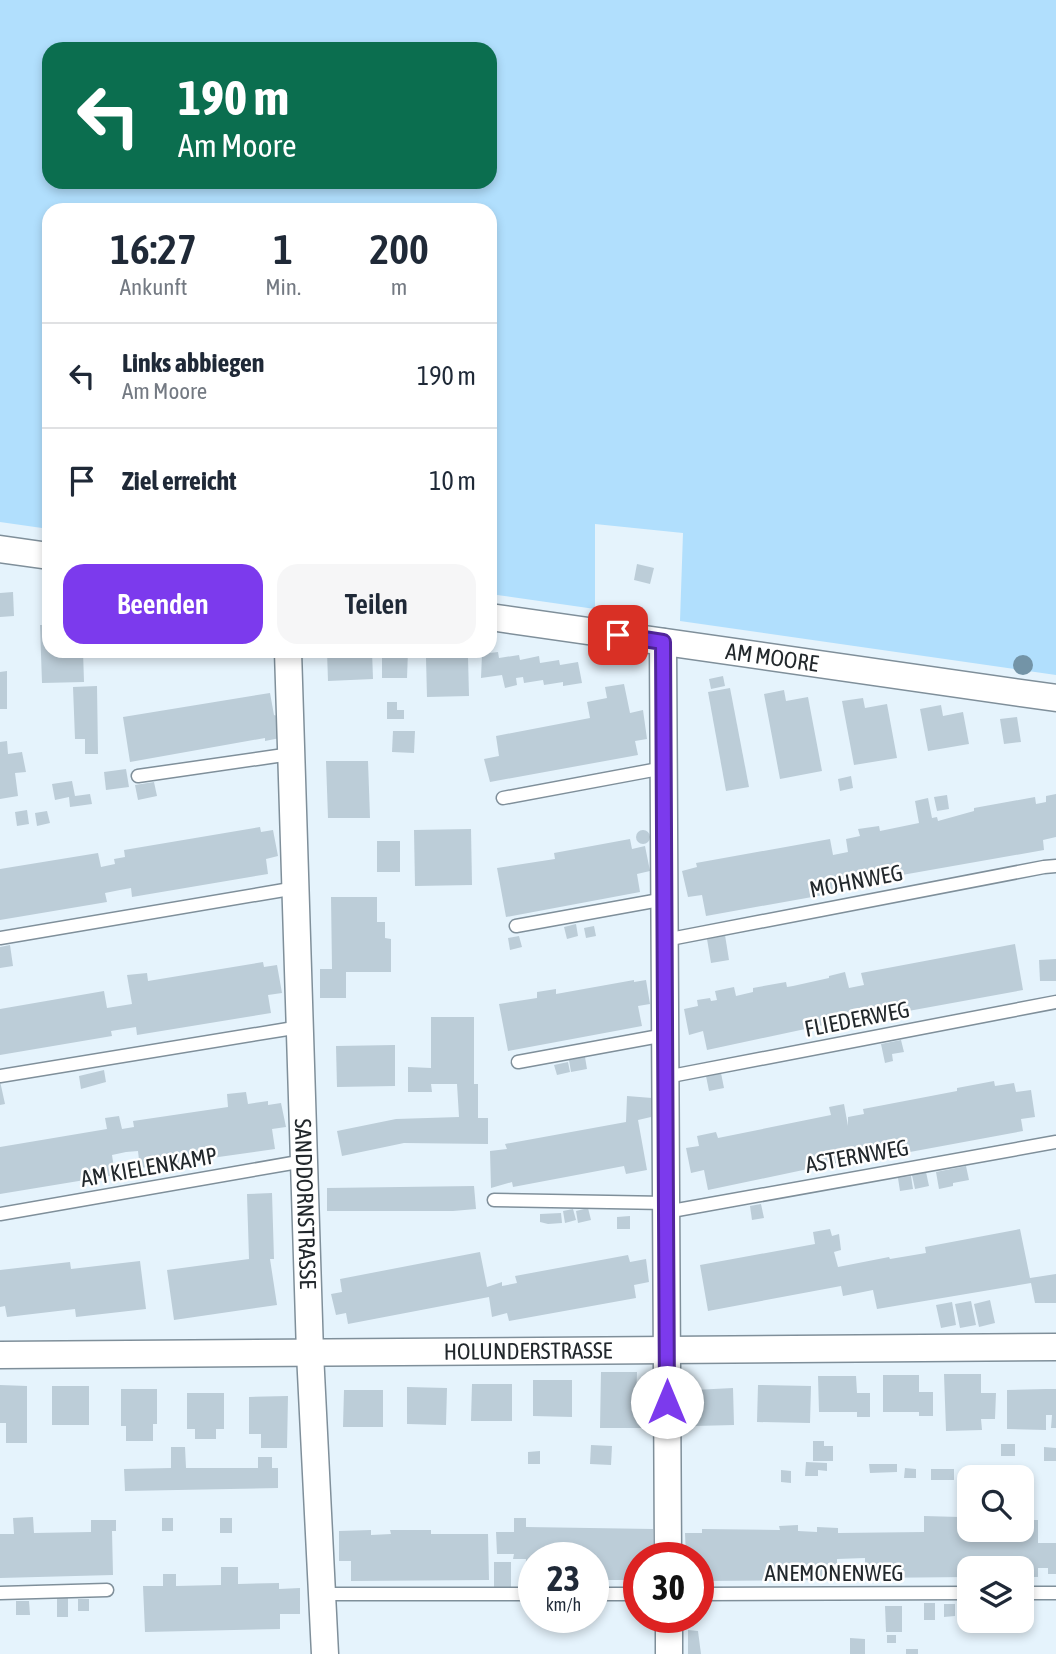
<!DOCTYPE html>
<html lang="de">
<head>
<meta charset="utf-8">
<style>
	:root { --surface:#fff; --page:#f6f6f7; --text:#1f2937; --muted:#747a83; --line:#e0e1e3; --accent:#7c3aed }
	body { margin:0; font-family:"Asap Condensed",sans-serif; background:var(--page); color:var(--text); height:100vh; display:flex; flex-direction:column; font-size:26px; white-space:nowrap }
	* { box-sizing:border-box; margin:0 }
	p { font-size:23px; color:var(--muted) }
	.icon { flex:none; width:38px; height:38px; fill:none; stroke:currentColor; stroke-width:2; stroke-linecap:round; stroke-linejoin:round }
	.map { position:relative; flex:1; overflow:hidden }
	.drawer { position:absolute; left:42px; top:203px; width:455px; height:455px; display:flex; flex-direction:column; background:var(--surface); border-radius:21px; box-shadow:0 4px 10px #0003 }
	.drawer>* { flex:none }
	.top-card { position:absolute; left:42px; top:42px; width:455px; height:147px; border-radius:21px; box-shadow:0 4px 10px #0003; background:#0b6e4f; color:#fff; overflow:hidden }
	.tools { position:absolute; left:957px; top:1465px; display:grid; gap:14px }
	.tools a { display:grid; place-items:center; width:77px; height:77px; border-radius:14px; background:var(--surface); box-shadow:0 4px 10px #0003; font-size:35px }
	.speed { position:absolute; left:518px; top:1542px; display:flex; gap:14px; font-size:35px; font-weight:700; text-align:center }
	.speed>* { display:grid; place-content:center; width:91px; height:91px; border-radius:50%; background:var(--surface); box-shadow:0 4px 10px #0003; line-height:1 }
	.speed small { font-size:18px; font-weight:400 }
	.speed .limit { border:10px solid #d22; background:#fff; color:#111 }
	.pin { position:absolute; display:grid; place-items:center; width:60px; height:60px; color:#fff; margin:-30px; border-radius:14px; box-shadow:0 4px 10px #0006 }
	.me { position:absolute; width:77px; margin:-38px; rotate:0deg; stroke-linejoin:round; filter:drop-shadow(0 0 5px #0008) }
	.turn { display:flex; align-items:center; gap:24px; height:147px; padding:0 21px; font-size:32px }
	.turn .icon { width:91px; height:91px; stroke-width:2.5 }
	.turn b { display:block; font-size:49px; line-height:60px }
	.eta { display:flex; justify-content:space-evenly; align-items:center; height:119px; text-align:center }
	.eta b { font-size:42px; font-weight:600; line-height:49px }
	.button { display:flex; gap:14px; margin-top:auto; padding:14px 21px }
	.button a { flex:1; height:80px; border-radius:21px; background:var(--accent); color:#fff; font-size:28px; font-weight:600; line-height:80px; text-align:center }
	.button a+a { background:var(--page); color:var(--text) }
	ul { padding:0; list-style:none }
	li { display:flex; align-items:center; gap:21px; height:105px; padding:0 21px; border-top:2px solid var(--line) }
	li div { flex:1 }
	li b { display:block; font-size:26px }
	li em { font-style:normal }
	.map>svg:first-child { display:block }
	.green { fill:#b1dffd; fill-rule:evenodd }
	.building { fill:#bccdd8 }
	.lines { fill:none; stroke-linecap:round; stroke-linejoin:round }
	.lane-casing { stroke:#7f8f9a; stroke-width:15 }
	.street-casing { stroke:#7f8f9a; stroke-width:29 }
	.lane { stroke:#fff; stroke-width:12 }
	.street { stroke:#fff; stroke-width:26 }
	.tree { fill:#7394a7 }
	.route-casing { stroke:#51269a; stroke-width:18 }
	.route { stroke:#7c3aed; stroke-width:12 }
	.labels { text-anchor:middle; dominant-baseline:central; stroke-width:5; stroke-linejoin:round; paint-order:stroke }
	.street-label { font-size:23px; fill:#22282c; stroke:#fefefe }
</style>
</head>
<body>
<div class="map">
<svg width="1056" height="1654" viewBox="0 0 1056 1654">
	<rect width="100%" height="100%" fill="#e5f3fc"/>
	<!-- green -->
	<path class="green" d="M0,0H1056V675L680,621L683,533L595,524V609L490,594V210H49V529L0,522ZM49,49H490V182H49Z"/>
	<!-- building -->
	<g class="building">
		<path d="M637,564L654,568L650,584L634,580Z"/>
		<path d="M13,592L14,616L0,617V593Z"/>
		<path d="M40,625H49V651H83L84,682L42,683Z"/>
		<path d="M327,651H372L373,679L328,681Z"/>
		<path d="M382,651H408L407,678H382Z"/>
		<path d="M498,652L499,658L519,655L520,660L539,656L540,663L559,660L560,665L578,662L582,683L563,686V682L544,685L543,680L524,683L523,677L516,678L517,685L505,688L502,675L481,678L482,654Z"/>
		<path d="M468,657L469,696L427,697L426,658Z"/>
		<path d="M7,671V709H0V672Z"/>
		<path d="M723,676L725,686L711,689L709,679Z"/>
		<path d="M624,684L630,713L643,710L647,739L635,741L638,755L490,782L484,759L499,756L496,736L590,718L587,702L607,698L605,687Z"/>
		<path d="M97,686L98,754H85V739H75L73,687Z"/>
		<path d="M730,688L749,787L726,791L708,692Z"/>
		<path d="M784,690L786,701L808,697L822,771L780,779L764,694Z"/>
		<path d="M270,693L274,715L277,716L280,738L265,741V738L130,762L123,717Z"/>
		<path d="M863,698L865,708L887,704L897,758L854,765L842,701Z"/>
		<path d="M387,702H397V710H404V719H387Z"/>
		<path d="M941,705L943,716L963,712L969,744L928,751L920,709Z"/>
		<path d="M1017,717L1021,742L1004,744L1000,719Z"/>
		<path d="M393,731H415L414,753L392,752Z"/>
		<path d="M7,741L8,754L22,752L26,772L15,773L18,796L0,799V742Z"/>
		<path d="M326,761H368L370,818H328Z"/>
		<path d="M126,769L129,787L106,790L104,772Z"/>
		<path d="M851,776L853,788L840,791L838,779Z"/>
		<path d="M72,781L75,796L90,794L92,804L70,807L69,797L55,800L52,784Z"/>
		<path d="M154,782L157,796L138,800L135,785Z"/>
		<path d="M1056,794V837L1043,840L1044,850L868,881L867,875L837,880L840,892L706,916L702,895L688,897L682,871L697,867L696,863L830,839L833,855L848,852L846,839L860,836L858,829L879,826L880,831L919,823L915,801L928,798L932,818L937,817L938,821L974,811V808L1035,797L1036,804L1046,802V796Z"/>
		<path d="M947,795L949,809L937,811L934,797Z"/>
		<path d="M27,810L29,824L17,826L15,812Z"/>
		<path d="M47,811L50,823L37,826L35,813Z"/>
		<path d="M260,827L261,832L273,830L278,856L266,859L268,874L132,897L131,888L120,890L105,893L107,902L0,920V869L98,853L101,867L115,864L114,859L125,857L124,850Z"/>
		<path d="M471,829L472,885L415,886L414,830Z"/>
		<circle cx="643" cy="837" r="7"/>
		<path d="M630,839L632,849L645,846L650,871L637,874L640,892L506,917L497,868L555,859L554,853Z"/>
		<rect x="377" y="841" width="23" height="31"/>
		<path d="M331,897H377V922H385V938L391,939V972H346V998H320V969H332Z"/>
		<path d="M576,924L578,936L567,939L564,927Z"/>
		<path d="M594,926L596,936L586,938L584,928Z"/>
		<path d="M725,935L729,960L711,963L707,939Z"/>
		<path d="M519,936L522,947L510,950L508,938Z"/>
		<path d="M1015,944L1023,990L870,1018L869,1011L837,1018L838,1022L707,1050L703,1031L689,1035L684,1009L698,1006L697,1000L710,998L711,1001L717,1000L715,991L734,987L736,996L753,992V988L786,982L787,987L793,986L829,978V976L845,972L849,988L864,985L861,973Z"/>
		<path d="M10,945L13,966L0,968V947Z"/>
		<path d="M1056,959V981H1040L1039,960Z"/>
		<path d="M263,962L264,967L277,965L282,993L268,995L271,1013L137,1035L136,1027L111,1031L112,1036L0,1055V1009L104,991L107,1008L132,1004L127,975L147,973L148,981Z"/>
		<path d="M634,980V982L646,980L650,1004L638,1006L642,1026L508,1051L499,1004L537,998V992L556,989V994Z"/>
		<path d="M431,1017H474V1084H478V1118H488V1144L404,1143L342,1156L337,1131L396,1119L459,1117L457,1084H431L432,1092H408V1067L431,1068Z"/>
		<path d="M901,1040L904,1052L892,1054L893,1061L885,1063L881,1044Z"/>
		<path d="M395,1045V1086L337,1087L336,1046Z"/>
		<path d="M585,1057L587,1069L571,1072L569,1060Z"/>
		<path d="M568,1062L570,1072L557,1075L554,1065Z"/>
		<path d="M104,1070L106,1082L81,1089L79,1076Z"/>
		<path d="M721,1073L724,1088L709,1091L706,1076Z"/>
		<path d="M0,1081L5,1104L0,1105Z"/>
		<path d="M994,1081L995,1086L1014,1083L1016,1092L1031,1090L1035,1117L1021,1119L1023,1131L872,1159L870,1149L854,1151L839,1155L841,1162L708,1190L704,1170L691,1173L686,1148L699,1146L697,1136L716,1132L718,1138L831,1115L829,1107L844,1104L848,1126V1117L864,1114L863,1109L957,1091V1088Z"/>
		<path d="M246,1092L248,1104L268,1101V1105L281,1103L286,1127L272,1129L275,1149L140,1168L138,1151L126,1152L112,1155L115,1175L0,1194V1147L107,1129L105,1118L119,1116L122,1129L134,1127L133,1121L228,1107L227,1094Z"/>
		<path d="M627,1096L652,1098L651,1117L638,1120L647,1170L626,1174L624,1166L513,1187L512,1182L491,1188L490,1151L507,1149L505,1144L626,1122Z"/>
		<path d="M966,1166L969,1180L953,1183V1186L939,1189L936,1172Z"/>
		<path d="M926,1172L929,1186L915,1189L912,1175Z"/>
		<path d="M911,1176L913,1189L900,1191L898,1178Z"/>
		<path d="M474,1186L476,1209L453,1211H327V1188Z"/>
		<path d="M272,1193L274,1259H270L277,1305L174,1320L167,1270L249,1259L247,1194Z"/>
		<path d="M761,1204L764,1218L752,1220L750,1206Z"/>
		<path d="M588,1208L591,1220L578,1223L576,1211Z"/>
		<path d="M573,1209L576,1220L565,1223L563,1211Z"/>
		<path d="M561,1213L562,1223L548,1224L540,1222V1214Z"/>
		<path d="M630,1216V1229H617V1217Z"/>
		<path d="M830,1229L832,1236L839,1234L841,1250L834,1252L838,1267L889,1257L890,1259L926,1253L925,1247L1020,1229L1030,1278L1056,1274V1303H1035L1031,1283L877,1309L873,1290L843,1296L841,1286L708,1311L700,1265L815,1244L813,1232Z"/>
		<path d="M480,1252L487,1287L502,1282V1286L517,1283L515,1276L628,1255L630,1262L646,1259L649,1282L634,1285L636,1298L509,1321L507,1313L492,1317L489,1297L348,1324L346,1313L336,1315L331,1294L342,1292L340,1279Z"/>
		<path d="M140,1261L146,1309L76,1317L75,1309L7,1317L5,1306L0,1307V1270L70,1262L71,1269Z"/>
		<path d="M990,1300L995,1323L979,1327L974,1304Z"/>
		<path d="M971,1301L976,1325L960,1328L955,1304Z"/>
		<path d="M952,1302L956,1325L941,1328L936,1305Z"/>
		<path d="M601,1372H637L636,1401H652L651,1420L642,1428H600Z"/>
		<path d="M944,1374H981V1393H996L995,1419H981L982,1430L946,1431Z"/>
		<path d="M883,1375H919V1392H933V1416H919V1412H883Z"/>
		<path d="M818,1376H856L857,1393H870V1417H857V1412H819Z"/>
		<path d="M533,1380H572V1417L533,1416Z"/>
		<path d="M472,1384H512V1421H471Z"/>
		<path d="M0,1385L27,1386V1443H6V1423H0Z"/>
		<path d="M758,1385L811,1386L810,1423L757,1422Z"/>
		<rect x="52" y="1386" width="37" height="39"/>
		<path d="M407,1387L447,1388L446,1425L407,1424Z"/>
		<path d="M733,1388L734,1425L695,1426L694,1390Z"/>
		<path d="M121,1389H157V1424H153V1441H126V1426H121Z"/>
		<path d="M1046,1389H1056V1428H1051L1052,1415H1046V1430L1007,1429V1390Z"/>
		<path d="M344,1390H383V1427H343Z"/>
		<path d="M187,1393H224V1429H216V1439H195V1429H187Z"/>
		<path d="M288,1396L287,1448H261V1434H249V1397Z"/>
		<path d="M813,1441H824V1446H833V1461H813Z"/>
		<rect x="1001" y="1444" width="14" height="12"/>
		<path d="M591,1445L612,1446L611,1465L590,1464Z"/>
		<path d="M171,1447H185L186,1468H258V1457H272V1468H278V1488L125,1491L124,1469L171,1468Z"/>
		<path d="M1044,1447L1056,1448V1461H1044Z"/>
		<path d="M540,1451V1464H528V1452Z"/>
		<path d="M806,1462L827,1463V1471L818,1470V1476H805Z"/>
		<path d="M869,1464H897V1472L870,1473Z"/>
		<path d="M966,1467H979V1477H970V1481H966Z"/>
		<path d="M905,1468L916,1469V1478H904Z"/>
		<rect x="931" y="1469" width="23" height="11"/>
		<path d="M781,1470L791,1471V1483L781,1482Z"/>
		<path d="M924,1516L960,1517L959,1532H1019V1530H1022V1520H1038V1543H1056V1574H1048V1568H1038V1577H1022V1568H970V1577L865,1578V1558L837,1559V1580L701,1581L702,1558H686L685,1533H702V1529L780,1530L779,1526L798,1525V1531L817,1532V1527L838,1528V1533L924,1532Z"/>
		<path d="M33,1517L34,1533L91,1532V1520H116V1531H112L113,1575L0,1578V1534H14L13,1518Z"/>
		<rect x="162" y="1518" width="11" height="13"/>
		<rect x="220" y="1518" width="12" height="15"/>
		<path d="M514,1518H526V1527L653,1529V1558H639V1580H593V1558H534V1580H525L526,1559H513L514,1554H497L496,1532H514Z"/>
		<path d="M371,1530V1535L391,1534L390,1530H431V1534H488L489,1580L351,1581V1561H339V1531Z"/>
		<rect x="494" y="1562" width="17" height="27"/>
		<path d="M221,1567H238V1584L279,1583V1589L300,1588V1614H280V1629L145,1632L143,1586H163V1574H176V1586L221,1585Z"/>
		<path d="M68,1597V1617H57V1598Z"/>
		<rect x="78" y="1599" width="11" height="12"/>
		<path d="M16,1601H29L30,1615H16Z"/>
		<rect x="924" y="1603" width="11" height="17"/>
		<path d="M944,1604H955V1616L944,1617Z"/>
		<path d="M885,1606H902V1632H886Z"/>
		<path d="M688,1630L698,1631L701,1654H688Z"/>
		<rect x="887" y="1635" width="9" height="8"/>
		<path d="M850,1638L865,1639V1654H850Z"/>
		<rect x="906" y="1649" width="12" height="5"/>
	</g>
	<g class="lines">
		<defs>
			<g id="lane">
				<path d="M138,776L291,754"/>
				<path d="M503,798L664,768"/>
				<path d="M516,926L665,899"/>
				<path d="M0,938L296,888"/>
				<path d="M665,940L1044,867L1056,866"/>
				<path d="M518,1062L665,1035"/>
				<path d="M0,1076L300,1027"/>
				<path d="M666,1077L1056,1002"/>
				<path d="M494,1200L666,1203"/>
				<path d="M666,1212L1056,1142"/>
				<path d="M0,1214L304,1161"/>
				<path d="M0,1593L107,1590"/>
				<path d="M1022,1593H1056"/>
				<path d="M323,1594H534"/>
				<path d="M593,1594H639"/>
				<path d="M698,1594L970,1593"/>
			</g>
			<g id="street">
				<path d="M0,549L49,556"/>
				<path id="s1" d="M490,617L1056,698"/>
				<path d="M663,642L668,1558"/>
				<path id="s2" d="M288,651L310,1353L325,1654"/>
				<path id="s3" d="M0,1355L1056,1347"/>
				<path d="M669,1617V1654"/>
			</g>
		</defs>
		<!-- lane casing -->
		<use href="#lane" class="lane-casing"/>
		<!-- street casing -->
		<use href="#street" class="street-casing"/>
		<!-- lane -->
		<use href="#lane" class="lane"/>
		<!-- street -->
		<use href="#street" class="street"/>
	</g>
	<!-- trees -->
	<circle class="tree" cx="1023" cy="665" r="10"/>
	<g class="lines">
		<defs>
			<path id="route" d="M618,635L663,642L667,1402"/>
		</defs>
		<!-- route casing -->
		<use href="#route" class="route-casing"/>
		<!-- route -->
		<use href="#route" class="route"/>
	</g>
	<g class="labels">
		<!-- street labels -->
		<g class="street-label">
			<text stroke="none"><textPath href="#s1" startOffset="285">AM MOORE</textPath></text>
			<text transform="translate(856 881) rotate(-11)">MOHNWEG</text>
			<text transform="translate(857 1019) rotate(-11)">FLIEDERWEG</text>
			<text transform="translate(857 1156) rotate(-10)">ASTERNWEG</text>
			<text transform="translate(149 1167) rotate(-10)">AM KIELENKAMP</text>
			<text stroke="none"><textPath href="#s2" startOffset="553">SANDDORNSTRASSE</textPath></text>
			<text stroke="none"><textPath href="#s3" startOffset="528">HOLUNDERSTRASSE</textPath></text>
			<text x="834" y="1573">ANEMONENWEG</text>
		</g>
	</g>
</svg>
<div class="tools">
<a><svg class="icon" aria-label="search" viewBox="0 0 24 24"><circle cx="10" cy="10" r="6"/><path d="M15 15l6 6"/></svg></a>
<a><svg class="icon" aria-label="layers" viewBox="0 0 24 24"><path d="M12 4l9 5-9 5-9-5zM3 14l9 5 9-5"/></svg></a>
</div>
<div class="speed"><div>23<small>km/h</small></div><div class="limit">30</div></div>
<div class="pin" style="left:618px;top:635px;background:#d93025"><svg class="icon" aria-label="arrive" viewBox="0 0 24 24"><path d="M6 21V4h12l-3 4 3 4H6"/></svg></div>
<svg class="me" style="left:667px;top:1402px" viewBox="-20 -20 40 40"><circle r="19" fill="#fff"/><path d="M0-13L10 11 0 6-10 11z" fill="#7c3aed"/></svg>
<div class="top-card">
<div class="turn"><svg class="icon" aria-label="left" viewBox="0 0 24 24"><path d="M17 20v-9H6M10 6l-5 5 5 5"/></svg><div><b>190 m</b>Am Moore</div></div>
</div>
<section class="drawer">
<div class="eta">
<div><b>16:27</b><p>Ankunft</p></div>
<div><b>1</b><p>Min.</p></div>
<div><b>200</b><p>m</p></div>
</div>
<ul>
<li><svg class="icon" aria-label="left" viewBox="0 0 24 24"><path d="M17 20v-9H6M10 6l-5 5 5 5"/></svg><div><b>Links abbiegen</b><p>Am Moore</p></div><em>190 m</em></li>
<li><svg class="icon" aria-label="arrive" viewBox="0 0 24 24"><path d="M6 21V4h12l-3 4 3 4H6"/></svg><div><b>Ziel erreicht</b></div><em>10 m</em></li>
</ul>
<div class="button"><a>Beenden</a><a>Teilen</a></div>
</section>
</div>
</body>
</html>
